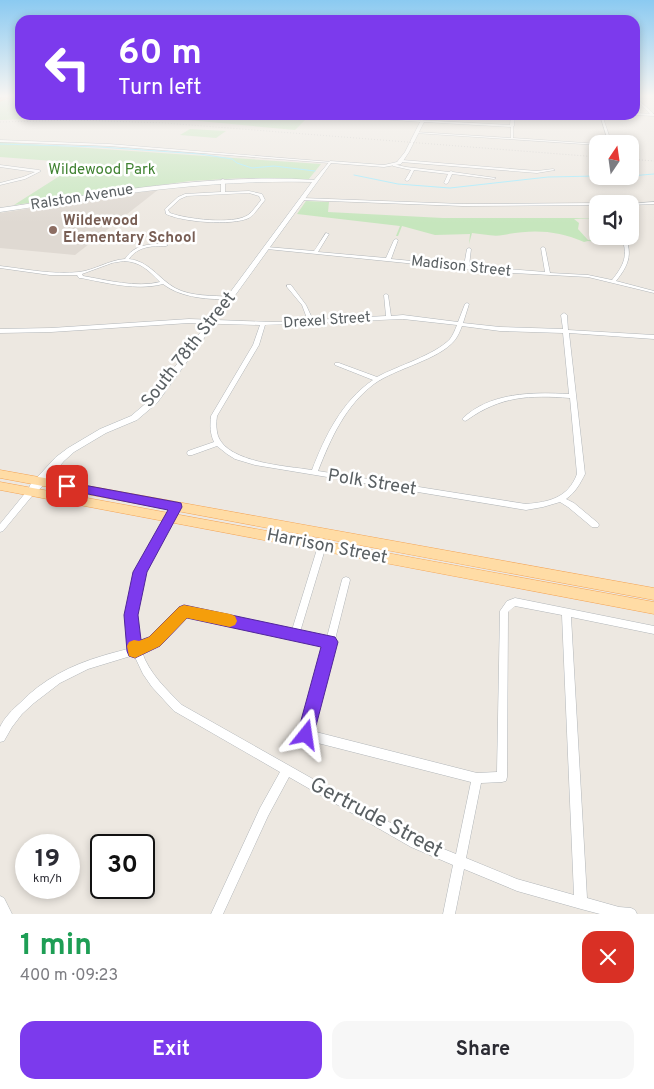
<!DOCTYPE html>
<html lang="en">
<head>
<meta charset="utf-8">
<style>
	:root { --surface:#fff; --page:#f7f7f7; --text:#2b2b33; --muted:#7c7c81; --accent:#7c3aed }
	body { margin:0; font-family:Overpass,sans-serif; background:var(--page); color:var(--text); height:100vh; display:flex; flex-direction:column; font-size:19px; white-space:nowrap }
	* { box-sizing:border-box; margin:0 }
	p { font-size:16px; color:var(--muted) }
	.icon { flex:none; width:28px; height:28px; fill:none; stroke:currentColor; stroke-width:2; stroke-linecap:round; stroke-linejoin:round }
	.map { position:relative; height:914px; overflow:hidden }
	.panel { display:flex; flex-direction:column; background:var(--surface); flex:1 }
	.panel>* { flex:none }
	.hud { position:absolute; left:15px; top:15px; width:625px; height:105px; border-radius:15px; box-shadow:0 2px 8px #0003; background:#7c3aed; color:#fff; overflow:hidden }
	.needle { width:32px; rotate:13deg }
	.controls { position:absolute; left:589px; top:135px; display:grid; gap:10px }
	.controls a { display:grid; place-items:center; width:50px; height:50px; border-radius:10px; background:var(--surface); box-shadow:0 2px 8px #0003; font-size:25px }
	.speed { position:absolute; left:15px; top:834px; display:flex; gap:10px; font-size:25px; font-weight:700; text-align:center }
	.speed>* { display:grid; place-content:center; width:65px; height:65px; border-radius:50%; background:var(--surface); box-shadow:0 2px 8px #0003; line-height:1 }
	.speed small { font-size:12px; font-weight:400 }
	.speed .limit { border:2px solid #111; border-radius:8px; background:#fff; color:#111 }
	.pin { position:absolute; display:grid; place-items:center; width:42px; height:42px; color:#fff; margin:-21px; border-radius:10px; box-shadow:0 2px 8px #0006 }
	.me { position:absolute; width:55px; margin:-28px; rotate:15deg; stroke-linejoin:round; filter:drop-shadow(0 0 4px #0008) }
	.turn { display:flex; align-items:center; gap:18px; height:105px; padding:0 20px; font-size:22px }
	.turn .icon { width:65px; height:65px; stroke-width:2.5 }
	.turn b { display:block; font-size:35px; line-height:42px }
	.round { display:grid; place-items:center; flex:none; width:52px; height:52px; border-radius:15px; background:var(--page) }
	.overview { display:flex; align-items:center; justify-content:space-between; height:85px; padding:0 20px }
	h1 { font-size:30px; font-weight:700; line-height:38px; color:#1e9e55 }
	.action { display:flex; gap:10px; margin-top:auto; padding:10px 20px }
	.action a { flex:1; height:58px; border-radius:15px; background:var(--accent); color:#fff; font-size:20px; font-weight:700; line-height:58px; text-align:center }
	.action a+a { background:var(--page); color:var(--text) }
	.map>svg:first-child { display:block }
	.education { fill:#dfd9d2 }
	.green { fill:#c6e6bd }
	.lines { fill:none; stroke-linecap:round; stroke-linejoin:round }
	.stream { stroke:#a0ebff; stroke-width:1 }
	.street-casing { stroke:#b2b6b9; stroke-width:1 }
	.secondary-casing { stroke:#b1b7ba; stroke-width:1 }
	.primary-casing { stroke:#f4a354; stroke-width:1 }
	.street { fill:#fff; fill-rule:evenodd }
	.secondary { fill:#fff; fill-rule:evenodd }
	.primary { fill:#ffdca5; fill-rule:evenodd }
	.rail { stroke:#b1b2b3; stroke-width:1; stroke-dasharray:0.5 2.5; stroke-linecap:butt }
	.route { fill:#7c3aed; stroke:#51269a }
	.slow { fill:#f59e0b }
	.education-dot { fill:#8d6e63; stroke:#fff; stroke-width:2 }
	.labels { text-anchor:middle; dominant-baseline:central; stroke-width:5; stroke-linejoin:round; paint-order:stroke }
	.far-park-label { font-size:15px; fill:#408232; stroke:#fff }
	.far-street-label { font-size:15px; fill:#5a6063; stroke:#fff }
	.far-education-label { font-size:15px; font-weight:bold; fill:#785e54; stroke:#fff; text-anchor:start }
	.street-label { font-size:18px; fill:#5a6063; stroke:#fff }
	.near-street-label { font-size:21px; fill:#5a6063; stroke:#fff }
</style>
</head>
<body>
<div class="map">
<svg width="654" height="914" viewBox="0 0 654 914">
	<rect width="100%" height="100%" fill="#ede8e1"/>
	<!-- education -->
	<path class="education" d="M159,189L75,255L0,248V213Z"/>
	<!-- green -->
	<g class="green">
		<path d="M20,98V115H310L295,130L177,119L76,117L0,120V101Z"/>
		<path d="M190,129L226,131L216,138L180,135Z"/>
		<path d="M0,142L321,164L308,180L244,178L190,181L14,205L80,163L0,157Z"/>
		<path d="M306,201L329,202L328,212L443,218H597L574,219L579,223L578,229L588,240L620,243L588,241L584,242C557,230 532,229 503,235C494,237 482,234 472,233L469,244L470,234L435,235L402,226L398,236H396L400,226L297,214Z"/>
	</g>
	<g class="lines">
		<!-- stream -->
		<g class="stream">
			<path d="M0,144L100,147L200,154L232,159L237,163L252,168L274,166L315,171"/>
			<path d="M354,175L398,184L450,188L548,177L598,176"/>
			<path d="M630,176L654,174"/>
		</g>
		<defs>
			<g id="street">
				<path d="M635,97L653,113V115H651L635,99Z"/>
				<path d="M423,115H425L422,122L421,121Z"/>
				<path d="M600,115H602L612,144H609Z"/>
				<path d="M512,125L513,126V138L599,144H598V145L415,133L416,132L511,138V126Z"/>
				<path d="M0,140L109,144L332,162L330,163L109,146L0,142Z"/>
				<path d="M402,160L537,171L553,169L555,170L537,173L401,162Z"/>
				<path d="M393,164L406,167L449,172L451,171L453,172L496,178L494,179L452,174L448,183L446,184L444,183L448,174L414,170L409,180L407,181L405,180L411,170L393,166Z"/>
				<path d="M0,165L39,170L41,171L25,179L0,185V183L23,177L35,172L0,167Z"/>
				<path d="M223,179L225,180V192L249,191L262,194L265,200C260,206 255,214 249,218C232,226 182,222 166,214L165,209L178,197L185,194L221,192V180ZM249,193L259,196L261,200C257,205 253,211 248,215C233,225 186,219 170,213L168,210L180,199L187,196Z"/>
				<path d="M302,198L463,204L598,203L600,204H598V205L463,206L301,200L300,199Z"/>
				<path d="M654,202V204L630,205V204H628Z"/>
				<path d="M326,233L329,234L318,252L386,258L394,240L396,239L398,240L391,259L464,266L467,249L469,248L471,249L469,266L545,272L541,248L543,247L545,248L550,273L588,275L612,280C624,265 629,255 621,236H625C633,255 628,266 616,281L654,291V293L588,277L513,273L466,269L267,249L265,248L267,247L314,251Z"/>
				<path d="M155,244H166L168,245L166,246C152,246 138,246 129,259C149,261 159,279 175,288C192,297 212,295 230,297H232V299C210,300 181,298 163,284C137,291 107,283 81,278H79L77,275H50L0,268V266C26,269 53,275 79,272C95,270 109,260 125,259C132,248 142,245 155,244ZM124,261C141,262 148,270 160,282C136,288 107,280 83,276L82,274L112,263Z"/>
				<path d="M287,285H291L306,305L313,320L386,316L384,295L386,294L388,295L391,316L403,315L458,322L465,304L467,303L469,304L463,323L500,327L563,329L561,315L564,313L567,315L568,330L654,335V339L569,333L585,474C580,484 575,493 566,499L574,503L598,523L599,525L598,527H592L568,507L560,502L543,507L526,510L255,465L235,459L227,454L217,446L192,455H188L187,453L188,451L214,442C210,433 210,426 211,416L253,345L260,325L189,323L51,332L0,333V329L51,328L189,319L272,322L308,321L302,305L287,287ZM403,319L457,325C455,330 453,335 450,339C435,355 397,366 377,377L339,363H335V365L373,380C342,401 325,436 312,470C287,466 228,463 218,436C216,429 216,423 217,416L259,345L265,325ZM462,326L500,331L563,333L569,394C533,392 490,392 462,419L465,421L467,420C501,396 529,395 570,398L577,474C568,498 549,502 526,504L318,471C331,438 345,406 374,384C396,368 439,360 455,340C458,336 460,331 462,326Z"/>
				<path d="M34,485L37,486L38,488L37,490L3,531L0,532V524L31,486Z"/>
				<path d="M176,504L179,505L180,507L152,556L143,576L137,614V630L140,645L152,638L160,632L181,608L184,607L292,630L318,546L319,544L322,543L325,544L326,546L300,632L327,637L342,580L343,578L346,577L349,578L350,580L312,731L477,773L497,772L500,611L507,601L515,598L654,626V634L571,617L587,898L619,907L631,908L635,910L637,914H600L581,909L517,891L464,869L455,914H443L453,865L411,847L289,777L268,816L223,914H211L260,808L280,772L174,711L152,687L143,674L134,655L88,669L60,683L34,703L22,714L12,727L4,741L0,742C0,738 0,731 0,727C4,718 13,709 20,703C42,680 71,665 102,656C111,653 121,651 131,648L128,630V614L134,576L146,552L173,505ZM515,606L562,615L574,895L517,879L466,858L481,783L502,782L506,781L507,777L508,612ZM186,615L325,645L301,735L302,739L471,782L456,854L419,839L182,705C166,689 149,673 142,652C161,644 173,631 186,615Z"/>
				<path d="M0,896L4,898L12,914H0Z"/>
			</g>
			<g id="secondary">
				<path d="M0,95L20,97V99L0,97Z"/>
				<path d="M635,113L654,114V116L635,115Z"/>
				<path d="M324,115L510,125L511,115H515L514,126L512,127L424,122L409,152L401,164L384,167L331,163L157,403L137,420L106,433L74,452L64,461L38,491H30L29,488L30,485L56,457L68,448L100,429L131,416L151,399L312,182C206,179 105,196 0,212V208C104,193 209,173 314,180L330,161L384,165L397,162L405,152L420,122Z"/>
				<path d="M525,115H579L577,116Z"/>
			</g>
			<g id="primary">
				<path d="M10,95H16L0,101V99Z"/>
				<path d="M0,470L654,588V600L0,478Z"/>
				<path d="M0,482L654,602V614L0,490Z"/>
			</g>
		</defs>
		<!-- street casing -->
		<use href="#street" class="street-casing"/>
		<!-- secondary casing -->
		<use href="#secondary" class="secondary-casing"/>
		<!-- primary casing -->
		<use href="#primary" class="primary-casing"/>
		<!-- street -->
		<use href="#street" class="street"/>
		<!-- secondary -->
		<use href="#secondary" class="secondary"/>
		<!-- primary -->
		<use href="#primary" class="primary"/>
		<!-- rail -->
		<g class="rail">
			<path d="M0,122L78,120L165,123L598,157"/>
			<path d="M630,159L654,161"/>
		</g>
	</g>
	<!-- sky -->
	<linearGradient id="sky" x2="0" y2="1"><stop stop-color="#8bcaf1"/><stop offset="0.43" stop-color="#f7f5f2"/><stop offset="1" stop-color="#f7f5f2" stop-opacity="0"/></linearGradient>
	<rect width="654" height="223" fill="url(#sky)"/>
	<!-- route -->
	<path class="route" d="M67,482L176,502L181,503L182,507L147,572L138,615L141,640L149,637L179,607L184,605L335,637L338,642L312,741L306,743L300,741L297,735L321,647L187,618L160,646L135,658L129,656L127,651L124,615L133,572L168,510L63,489L61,486Z"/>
	<!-- slow -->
	<path class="slow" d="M184,605L230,614L235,616L237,621L235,625L230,627L187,618L160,646L135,658L129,656L127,646L129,642L134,640L139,641L149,637L179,607Z"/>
	<!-- markers -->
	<circle class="education-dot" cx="53" cy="230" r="5"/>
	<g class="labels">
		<!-- far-park labels -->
		<g class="far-park-label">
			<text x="102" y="170">Wildewood Park</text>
		</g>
		<!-- far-street labels -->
		<g class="far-street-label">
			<text transform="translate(82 198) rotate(-9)">Ralston Avenue</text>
			<text transform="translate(461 267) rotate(6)">Madison Street</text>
			<text transform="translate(327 321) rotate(-4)">Drexel Street</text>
		</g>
		<!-- far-education labels -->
		<g class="far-education-label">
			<text x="63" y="221">Wildewood<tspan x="63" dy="17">Elementary School</tspan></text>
		</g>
		<!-- street labels -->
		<g class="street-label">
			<text transform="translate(189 350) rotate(-52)">South 78th Street</text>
			<text transform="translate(372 483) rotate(9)">Polk Street</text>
			<text transform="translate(327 547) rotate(11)">Harrison Street</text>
		</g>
		<!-- near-street labels -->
		<g class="near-street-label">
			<text transform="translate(376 818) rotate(28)">Gertrude Street</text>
		</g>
	</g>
</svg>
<div class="controls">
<a><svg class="needle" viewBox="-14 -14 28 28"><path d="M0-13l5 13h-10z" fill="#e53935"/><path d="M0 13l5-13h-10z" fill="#7c7c81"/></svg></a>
<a><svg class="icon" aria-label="sound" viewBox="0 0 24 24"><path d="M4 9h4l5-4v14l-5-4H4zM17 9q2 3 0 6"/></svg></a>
</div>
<div class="speed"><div>19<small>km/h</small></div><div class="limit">30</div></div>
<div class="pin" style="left:67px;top:486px;background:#d93025"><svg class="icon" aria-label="arrive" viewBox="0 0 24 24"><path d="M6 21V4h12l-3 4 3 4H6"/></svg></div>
<svg class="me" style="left:306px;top:735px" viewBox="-20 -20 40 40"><path d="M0-17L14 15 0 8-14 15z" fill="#7c3aed" stroke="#fff" stroke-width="4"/></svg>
<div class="hud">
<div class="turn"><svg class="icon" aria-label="left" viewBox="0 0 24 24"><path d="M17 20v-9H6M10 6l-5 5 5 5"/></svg><div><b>60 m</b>Turn left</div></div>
</div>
</div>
<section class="panel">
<div class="overview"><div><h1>1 min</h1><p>400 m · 09:23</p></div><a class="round" style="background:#d93025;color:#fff"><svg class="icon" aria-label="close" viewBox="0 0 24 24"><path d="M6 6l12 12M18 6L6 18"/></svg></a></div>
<div class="action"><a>Exit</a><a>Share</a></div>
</section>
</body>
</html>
